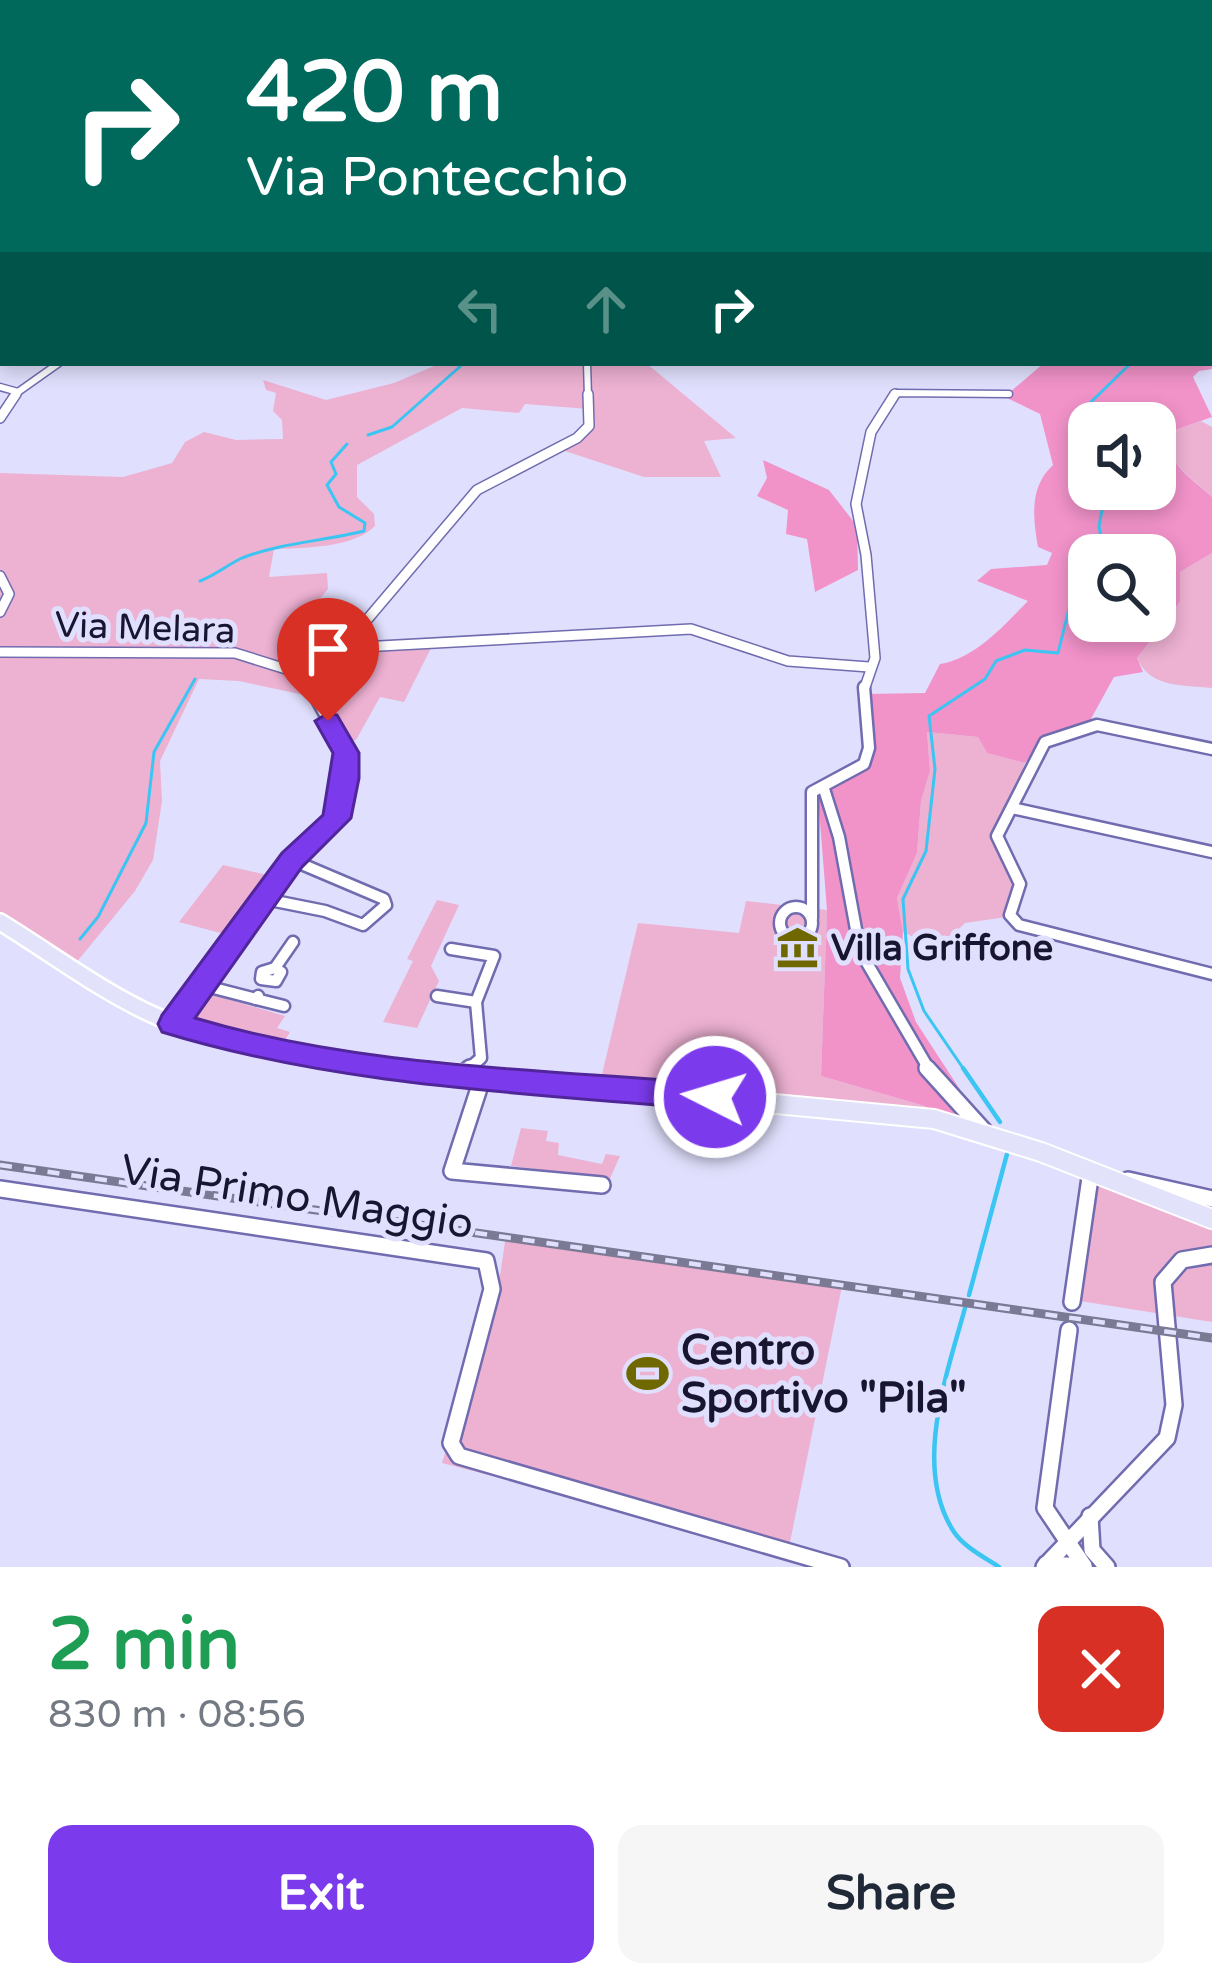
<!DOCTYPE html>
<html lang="en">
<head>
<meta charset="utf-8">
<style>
	:root { --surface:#fff; --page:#f6f6f7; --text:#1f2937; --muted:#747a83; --accent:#7c3aed }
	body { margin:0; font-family:"Varela Round",sans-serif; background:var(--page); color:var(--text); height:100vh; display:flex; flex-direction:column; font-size:45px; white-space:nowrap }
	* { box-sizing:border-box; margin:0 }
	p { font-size:39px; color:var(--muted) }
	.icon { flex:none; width:66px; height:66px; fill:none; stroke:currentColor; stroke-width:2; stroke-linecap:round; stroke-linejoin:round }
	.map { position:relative; height:1567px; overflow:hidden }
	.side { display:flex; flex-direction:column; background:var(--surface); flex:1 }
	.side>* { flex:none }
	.banner { position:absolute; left:0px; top:0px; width:1212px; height:366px; box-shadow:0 6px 18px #0003; background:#00695c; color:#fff; overflow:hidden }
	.tools { position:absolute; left:1068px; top:402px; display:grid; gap:24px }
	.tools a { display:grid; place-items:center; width:108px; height:108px; border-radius:24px; background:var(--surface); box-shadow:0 6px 18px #0003; font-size:60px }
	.pin { position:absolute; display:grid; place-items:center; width:102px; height:102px; color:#fff; margin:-123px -51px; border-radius:50% 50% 50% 0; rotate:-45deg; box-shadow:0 0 12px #0007 }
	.pin .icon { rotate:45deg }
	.me { position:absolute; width:132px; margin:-66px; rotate:275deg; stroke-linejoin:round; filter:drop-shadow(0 0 9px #0008) }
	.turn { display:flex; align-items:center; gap:42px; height:252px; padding:0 48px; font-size:54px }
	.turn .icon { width:156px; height:156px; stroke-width:2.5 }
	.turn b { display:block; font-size:84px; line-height:102px }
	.lanes { display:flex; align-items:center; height:114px; padding:0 48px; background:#0003; justify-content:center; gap:60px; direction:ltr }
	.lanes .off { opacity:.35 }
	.round { display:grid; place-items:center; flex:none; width:126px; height:126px; border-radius:24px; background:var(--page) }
	.head { display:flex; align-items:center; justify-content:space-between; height:204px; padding:0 48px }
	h1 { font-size:72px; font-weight:700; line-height:90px; color:#1e9e55 }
	.primary-button { display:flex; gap:24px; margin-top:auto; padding:24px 48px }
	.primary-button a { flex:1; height:138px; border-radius:24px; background:var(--accent); color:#fff; font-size:48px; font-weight:700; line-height:138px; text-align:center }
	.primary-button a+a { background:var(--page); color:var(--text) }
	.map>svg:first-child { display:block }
	.green { fill:#edb1d2 }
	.forest { fill:#f192c9; fill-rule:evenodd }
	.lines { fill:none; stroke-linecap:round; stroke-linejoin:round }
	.stream-far1 { stroke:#3bc5f3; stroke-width:3 }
	.stream { stroke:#3bc5f3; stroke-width:4.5 }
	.minor-far4-casing { stroke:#706caf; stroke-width:6 }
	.minor-far3-casing { stroke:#706caf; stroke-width:9 }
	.minor-far2-casing { stroke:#706caf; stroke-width:12 }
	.minor-far1-casing { stroke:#706caf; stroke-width:15 }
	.minor-casing { stroke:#706caf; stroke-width:20 }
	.major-far1-casing { stroke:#fff; stroke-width:20 }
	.major-casing { stroke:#fff; stroke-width:22 }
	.minor-far4 { stroke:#fff; stroke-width:4.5 }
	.minor-far3 { stroke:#fff; stroke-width:6 }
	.minor-far2 { stroke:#fff; stroke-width:9 }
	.minor-far1 { stroke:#fff; stroke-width:10 }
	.minor { stroke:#fff; stroke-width:15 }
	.major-far1 { stroke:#e2e2fa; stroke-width:15 }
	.major { stroke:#e2e2fa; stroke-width:18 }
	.rail-casing { stroke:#7b7a95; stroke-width:9 }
	.rail { stroke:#e0e0fe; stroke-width:4.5; stroke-dasharray:12; stroke-linecap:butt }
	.route { fill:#7c3aed; stroke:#51269a; stroke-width:3 }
	.labels { text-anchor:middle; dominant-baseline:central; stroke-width:10; stroke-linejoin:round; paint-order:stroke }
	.street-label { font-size:36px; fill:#17152f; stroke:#e0e0fe }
	.poi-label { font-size:36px; font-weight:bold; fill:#17152f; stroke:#e0e0fe; text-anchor:start }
	.near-street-label { font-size:42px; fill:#17152f; stroke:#e0e0fe }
	.near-poi-label { font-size:42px; font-weight:bold; fill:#17152f; stroke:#e0e0fe; text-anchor:start }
</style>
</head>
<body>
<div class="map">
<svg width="1212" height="1567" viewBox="0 0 1212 1567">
	<rect width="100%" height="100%" fill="#e0e0fe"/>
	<!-- green -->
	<g class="green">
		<path d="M441,363H646L736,438L704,441L721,477H644L565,451L586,431L588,409L525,404L519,413L462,408L357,465V497L374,514L375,526C354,548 303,548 274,549L269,577L327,573L328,589L304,618L335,651L432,646L404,702L380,697L356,740L341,743L318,698L239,681L199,679L160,761L162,801L153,860L135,891L71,969L0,925V616L10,604L0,603V473L123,477L172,463L185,442L204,432L236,440L283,439L282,420L273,411L276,393L266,390L263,380L326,400L394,383Z"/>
		<path d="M1201,421L1212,427V497C1190,474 1162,465 1175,430Z"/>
		<path d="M1212,553V688C1183,685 1150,688 1137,658L1180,602V572Z"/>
		<path d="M927,732L978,737L987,753L1025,763L997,840L1017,879L1006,917L965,923L938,949L903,932L897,898L917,853L921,801L930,771Z"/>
		<path d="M223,865L267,875L224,934L179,922Z"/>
		<path d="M437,900L459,905L431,966L439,981L417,1028L383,1022L413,961L407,959Z"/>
		<path d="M746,901L827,910L821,1076L925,1106L934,1119L599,1087L638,923L739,933Z"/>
		<path d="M207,993L285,1016L277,1028L290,1032L282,1045L197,1023L192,1011L201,994Z"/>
		<path d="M521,1128L548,1131L546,1141L559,1143L558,1155L602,1164L606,1154L620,1156L609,1181L603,1182L535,1174V1169L511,1166Z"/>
		<path d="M1096,1179L1212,1224V1322L1080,1301Z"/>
		<path d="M506,1235L842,1286L788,1552L442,1463L499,1283Z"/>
	</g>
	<!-- forest -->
	<g class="forest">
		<path d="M1209,315L1212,369L1199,371L1193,377L1212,417L1175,430C1162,465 1190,475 1212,497V553L1180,572V602L1137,658L1143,672L1114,677L1087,726L1042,742L1025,763L987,753L978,737L927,732L930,771L921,801L917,853L897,898L903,932L900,978L916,1022L983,1125L934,1119L925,1106L821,1076L827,910L817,784L866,758L865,694L925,693L940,664C976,658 1003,626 1028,601L977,581L991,569L1047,565L1052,553L1038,547C1033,518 1029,487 1053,465L1040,414L1007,398L1010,392L1044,363H1209ZM1089,423H1155V489H1089ZM1089,555H1155V621H1089Z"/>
		<path d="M763,460L829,490L857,526L858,570L815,592L807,539L786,534L788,510L757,496L767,478Z"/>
	</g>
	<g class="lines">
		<!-- stream-far1 -->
		<g class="stream-far1">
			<path d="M467,0L471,3"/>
			<path d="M811,0H825"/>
			<path d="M872,0L904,3"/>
			<path d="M1100,423L1091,402L1131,363"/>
			<path d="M368,435L392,427L464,363"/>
			<path d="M1104,555L1099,526L1106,489"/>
			<path d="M200,581C216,575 227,565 242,558C280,543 324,541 364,531L365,523L339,507L327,485L336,474L331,462L347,444"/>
			<path d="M80,939L98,917L146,823L154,752L195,679"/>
			<path d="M965,1071L924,1011L908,969L903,899L926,851L935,769L929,716L985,679L996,661L1025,650L1058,653L1074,589L1089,575"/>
		</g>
		<!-- stream -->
		<g class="stream">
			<path d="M963,1068L1000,1122"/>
			<path d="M969,1295L1007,1154"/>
			<path d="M965,1308C947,1374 912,1468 954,1532C964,1547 984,1557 999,1567"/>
		</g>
		<defs>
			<path id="minor-far4" d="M718,3L735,0"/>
			<g id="minor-far3">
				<path d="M587,363L588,397"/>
				<path d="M0,387L18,392L14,397"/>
				<path d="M18,392L59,363"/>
				<path d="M893,397L896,393L1009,394"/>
			</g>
			<g id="minor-far2">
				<path d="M0,418L16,394"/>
				<path d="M0,576L9,594L0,612"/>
				<path d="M343,648L691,629L788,661L869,667"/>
				<path d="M0,652L235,653L286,669"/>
				<path d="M306,680L286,669L343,648L477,490L577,438L589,426L588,394"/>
				<path d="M306,680L311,690"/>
				<path d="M864,690L875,658L866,555L856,504L871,432L895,394"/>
			</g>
			<g id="minor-far1">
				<path d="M1212,749L1097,725L1045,742L997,836L1020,884L1010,915L1019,925L1212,974"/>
				<path d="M824,789L839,837L860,951L930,1071"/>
				<path d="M1012,808L1212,852"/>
				<path d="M265,899L325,911L363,925L386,905L384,899L292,860"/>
				<circle cx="796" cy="923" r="16"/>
				<path d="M812,918V792L864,764L869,748L864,687"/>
				<path d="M451,949L494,956L476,1002L481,1058L466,1071"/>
				<path d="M275,968L281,972L276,981L261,979L262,972Z"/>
				<path d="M275,968L293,942"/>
				<path d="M202,985L256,999"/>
				<path d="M258,996L256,999L284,1006"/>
				<path d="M437,996L476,1002"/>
				<path d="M174,1024L292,860L336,818L346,778V753L310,687"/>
			</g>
			<g id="minor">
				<path d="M927,1068L984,1131"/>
				<path d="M465,1072L470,1068"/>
				<path d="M483,1076L452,1171L602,1185"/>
				<path d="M1128,1180L1212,1199"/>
				<path d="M0,1189L486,1261L492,1289L451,1443L459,1456L841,1567"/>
				<path d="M1072,1302L1091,1171"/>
				<path d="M1069,1330L1045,1508L1084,1566"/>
				<path d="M1090,1516L1092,1550L1107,1567"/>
				<path d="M1046,1564L1084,1566"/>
				<path d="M1044,1567L1167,1438L1174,1405L1163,1282L1182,1260L1212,1255"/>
			</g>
			<path id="major-far1" d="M0,922C51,953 103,993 158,1017C243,1053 337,1062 428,1071"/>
			<path id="major" d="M396,1068L934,1119L1041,1152L1212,1219"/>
		</defs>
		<!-- minor-far4 casing -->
		<use href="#minor-far4" class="minor-far4-casing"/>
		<!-- minor-far3 casing -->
		<use href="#minor-far3" class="minor-far3-casing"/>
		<!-- minor-far2 casing -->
		<use href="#minor-far2" class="minor-far2-casing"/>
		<!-- minor-far1 casing -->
		<use href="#minor-far1" class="minor-far1-casing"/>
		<!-- minor casing -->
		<use href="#minor" class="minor-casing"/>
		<!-- major-far1 casing -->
		<use href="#major-far1" class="major-far1-casing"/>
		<!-- major casing -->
		<use href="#major" class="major-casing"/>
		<!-- minor-far4 -->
		<use href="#minor-far4" class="minor-far4"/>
		<!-- minor-far3 -->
		<use href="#minor-far3" class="minor-far3"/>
		<!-- minor-far2 -->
		<use href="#minor-far2" class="minor-far2"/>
		<!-- minor-far1 -->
		<use href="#minor-far1" class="minor-far1"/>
		<!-- minor -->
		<use href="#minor" class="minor"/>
		<!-- major-far1 -->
		<use href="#major-far1" class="major-far1"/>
		<!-- major -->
		<use href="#major" class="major"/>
		<defs>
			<path id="rail" d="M0,1165L1212,1338"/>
		</defs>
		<!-- rail casing -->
		<use href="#rail" class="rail-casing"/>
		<!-- rail -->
		<use href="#rail" class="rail"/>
	</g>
	<!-- route -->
	<path class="route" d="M328,713L337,715L359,753V778L351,818L302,867L195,1018C362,1068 542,1069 715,1084L727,1088L731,1097L727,1107L715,1110C529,1093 341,1087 162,1032L158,1024L162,1015L282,853L323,815L333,753L315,721Z"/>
	<!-- icons -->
	<defs>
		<symbol id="museum-bare" viewBox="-9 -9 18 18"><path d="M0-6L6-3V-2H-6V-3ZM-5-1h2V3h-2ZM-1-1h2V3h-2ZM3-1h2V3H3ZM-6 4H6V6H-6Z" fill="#6f6800" stroke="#e0e0fe" stroke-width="2.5" paint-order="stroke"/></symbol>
		<symbol id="stadium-bare" viewBox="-9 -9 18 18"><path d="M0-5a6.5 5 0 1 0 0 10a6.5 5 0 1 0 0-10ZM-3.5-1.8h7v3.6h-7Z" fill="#6f6800" stroke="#e0e0fe" stroke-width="2.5" paint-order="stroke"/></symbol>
	</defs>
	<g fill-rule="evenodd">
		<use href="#museum-bare" x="768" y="918" width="59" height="59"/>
		<use href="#stadium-bare" x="618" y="1344" width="59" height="59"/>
	</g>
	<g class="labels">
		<!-- street labels -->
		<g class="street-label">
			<text transform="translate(145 628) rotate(2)">Via Melara</text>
		</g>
		<!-- poi labels -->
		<g class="poi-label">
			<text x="831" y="948">Villa Griffone</text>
		</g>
		<!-- near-street labels -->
		<g class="near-street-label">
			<text transform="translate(297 1197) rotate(9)">Via Primo Maggio</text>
		</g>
		<!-- near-poi labels -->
		<g class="near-poi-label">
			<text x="681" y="1350">Centro<tspan x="681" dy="48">Sportivo "Pila"</tspan></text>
		</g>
	</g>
</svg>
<div class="tools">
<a><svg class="icon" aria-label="sound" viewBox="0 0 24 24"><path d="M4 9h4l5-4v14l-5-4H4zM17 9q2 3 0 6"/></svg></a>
<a><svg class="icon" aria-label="search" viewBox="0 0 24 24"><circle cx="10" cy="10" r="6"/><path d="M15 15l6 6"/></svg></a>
</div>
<div class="pin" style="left:328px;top:721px;background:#d93025"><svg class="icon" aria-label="arrive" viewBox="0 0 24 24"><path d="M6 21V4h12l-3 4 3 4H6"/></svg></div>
<svg class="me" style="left:715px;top:1097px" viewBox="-20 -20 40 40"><circle r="17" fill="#7c3aed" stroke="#fff" stroke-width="3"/><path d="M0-11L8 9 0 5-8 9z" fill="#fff"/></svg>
<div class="banner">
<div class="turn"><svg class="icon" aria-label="right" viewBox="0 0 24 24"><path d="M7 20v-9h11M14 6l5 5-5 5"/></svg><div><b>420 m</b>Via Pontecchio</div></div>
<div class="lanes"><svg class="icon off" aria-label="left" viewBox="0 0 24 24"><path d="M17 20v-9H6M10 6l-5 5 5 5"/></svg><svg class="icon off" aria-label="ahead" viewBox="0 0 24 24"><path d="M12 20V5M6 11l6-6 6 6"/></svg><svg class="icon" aria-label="right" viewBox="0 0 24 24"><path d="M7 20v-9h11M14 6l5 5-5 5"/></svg></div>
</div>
</div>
<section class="side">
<div class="head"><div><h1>2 min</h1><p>830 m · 08:56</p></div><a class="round" style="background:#d93025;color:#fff"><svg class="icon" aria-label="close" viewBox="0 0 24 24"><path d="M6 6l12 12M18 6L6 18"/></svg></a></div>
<div class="primary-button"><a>Exit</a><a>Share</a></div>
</section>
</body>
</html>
